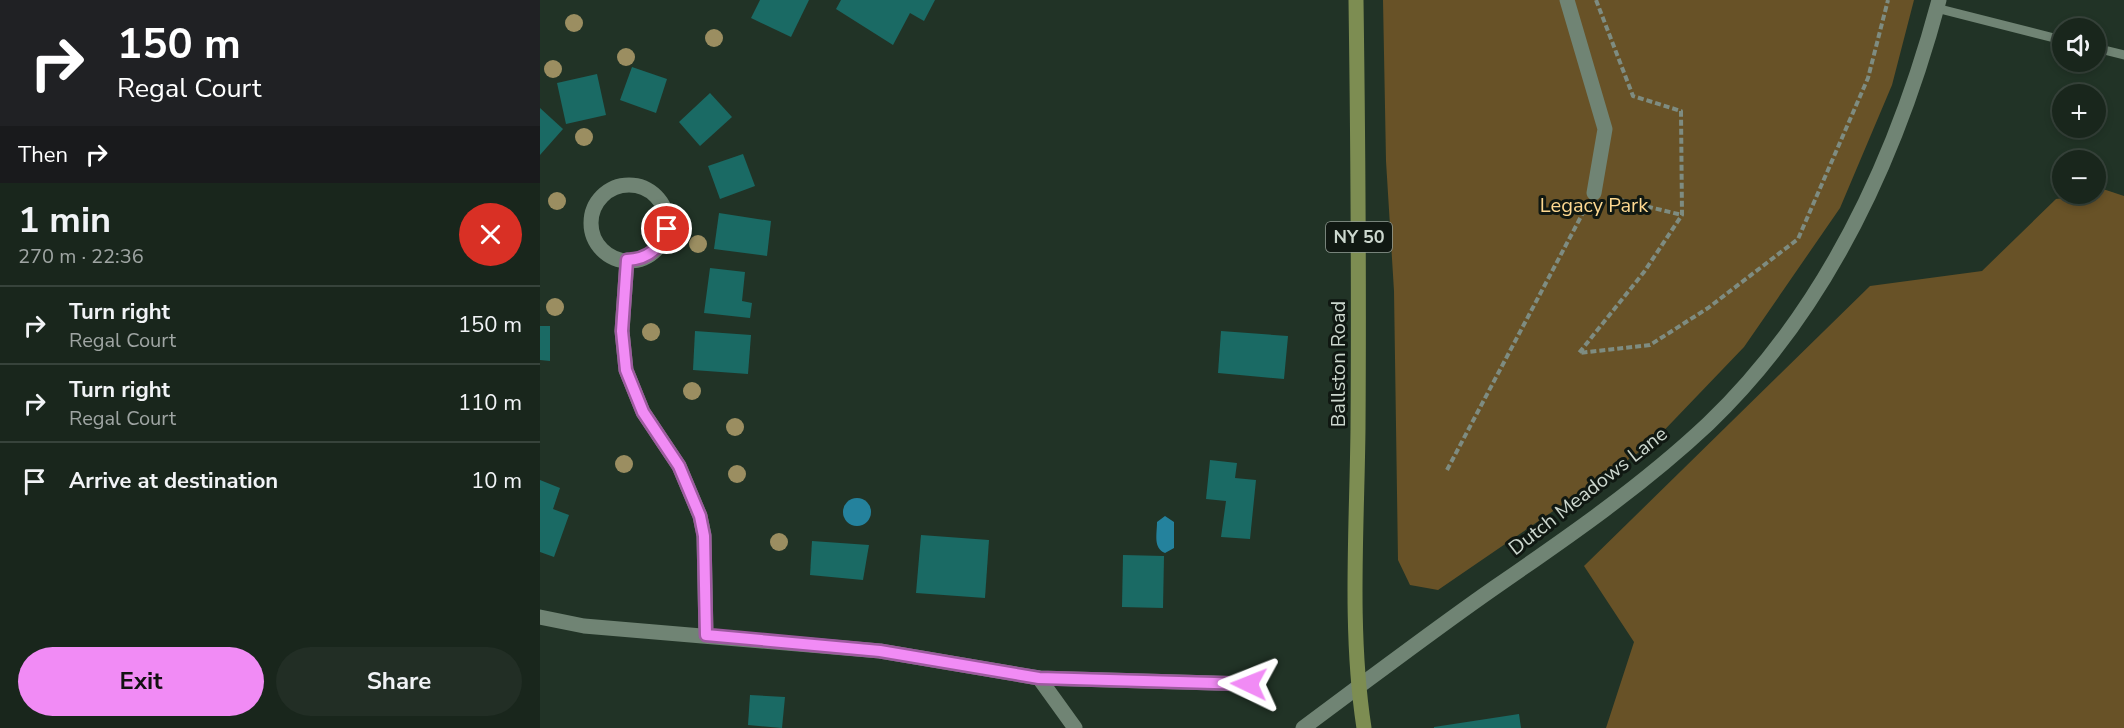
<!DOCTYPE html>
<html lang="en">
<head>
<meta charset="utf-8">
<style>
	:root { --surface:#19261c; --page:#222e25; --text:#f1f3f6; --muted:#9fa5a3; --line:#37433b; --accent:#f18bf5 }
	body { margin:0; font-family:"Nunito Sans",sans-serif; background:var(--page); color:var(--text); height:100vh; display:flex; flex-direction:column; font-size:22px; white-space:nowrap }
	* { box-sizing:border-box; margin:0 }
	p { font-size:20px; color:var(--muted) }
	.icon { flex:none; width:33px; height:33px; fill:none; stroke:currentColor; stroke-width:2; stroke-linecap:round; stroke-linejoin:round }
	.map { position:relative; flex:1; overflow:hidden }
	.drawer { display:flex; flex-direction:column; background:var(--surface); width:540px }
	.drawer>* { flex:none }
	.banner { background:#202124; color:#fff; overflow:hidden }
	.tools { position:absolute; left:1512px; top:18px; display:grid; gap:12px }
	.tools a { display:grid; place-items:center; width:54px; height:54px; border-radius:50%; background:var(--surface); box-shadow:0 3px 9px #0003,0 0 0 2px var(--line); font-size:30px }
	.pin { position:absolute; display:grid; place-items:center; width:51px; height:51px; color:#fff; margin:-26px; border:3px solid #fff; border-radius:50%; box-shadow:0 2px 6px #0007 }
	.me { position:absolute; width:66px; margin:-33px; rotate:272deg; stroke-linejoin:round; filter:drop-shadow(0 0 4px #0008) }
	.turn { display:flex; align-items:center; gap:21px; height:126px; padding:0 18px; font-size:27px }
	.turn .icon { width:78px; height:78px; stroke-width:2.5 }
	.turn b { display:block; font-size:42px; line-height:51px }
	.then { display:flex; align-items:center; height:57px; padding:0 18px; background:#0003; gap:12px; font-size:22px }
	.round { display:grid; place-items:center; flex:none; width:63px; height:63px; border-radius:32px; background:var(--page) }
	.overview { display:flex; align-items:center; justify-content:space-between; height:102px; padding:0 18px }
	h1 { font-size:36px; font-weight:700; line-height:45px }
	.primary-button { display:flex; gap:12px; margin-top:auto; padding:12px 18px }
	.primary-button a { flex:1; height:69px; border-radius:36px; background:var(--accent); color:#111; font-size:24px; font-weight:700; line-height:69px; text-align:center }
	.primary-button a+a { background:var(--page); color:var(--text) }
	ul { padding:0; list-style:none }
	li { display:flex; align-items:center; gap:18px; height:78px; padding:0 18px; border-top:2px solid var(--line) }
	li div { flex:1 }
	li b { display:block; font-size:22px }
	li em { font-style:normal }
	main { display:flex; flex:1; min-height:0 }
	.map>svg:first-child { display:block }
	.green { fill:#685227 }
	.water { fill:#24829d }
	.building { fill:#1a6a64 }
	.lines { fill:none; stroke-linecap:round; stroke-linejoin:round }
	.path { stroke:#7e8c81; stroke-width:4; stroke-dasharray:6 3; stroke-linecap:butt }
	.service { stroke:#708474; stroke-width:9 }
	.minor { stroke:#708474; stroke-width:15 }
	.tertiary { stroke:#708474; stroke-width:15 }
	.primary { stroke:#7d8d52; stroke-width:15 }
	.tree { fill:#9b8e61 }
	.route-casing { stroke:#9d5a9f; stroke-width:15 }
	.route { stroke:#f18bf5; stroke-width:10 }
	.labels { text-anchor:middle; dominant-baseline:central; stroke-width:6; stroke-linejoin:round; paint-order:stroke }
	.shield { fill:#101812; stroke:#949e96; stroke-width:1.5 }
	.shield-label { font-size:18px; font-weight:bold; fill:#ccd7ce }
	.park-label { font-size:20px; fill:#fed991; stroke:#101812 }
	.street-label { font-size:20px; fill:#ccd7ce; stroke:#101812 }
</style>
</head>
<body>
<main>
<section class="drawer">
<div class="banner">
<div class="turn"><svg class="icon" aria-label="right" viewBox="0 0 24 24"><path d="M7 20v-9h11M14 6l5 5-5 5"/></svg><div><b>150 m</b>Regal Court</div></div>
<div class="then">Then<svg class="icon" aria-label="right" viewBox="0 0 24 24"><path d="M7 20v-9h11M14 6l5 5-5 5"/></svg></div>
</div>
<div class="overview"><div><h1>1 min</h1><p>270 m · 22:36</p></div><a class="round" style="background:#d93025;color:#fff"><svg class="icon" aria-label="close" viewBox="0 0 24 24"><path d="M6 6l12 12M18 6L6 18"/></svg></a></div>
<ul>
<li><svg class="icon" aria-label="right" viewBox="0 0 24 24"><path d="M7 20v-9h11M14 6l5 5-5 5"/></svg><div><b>Turn right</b><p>Regal Court</p></div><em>150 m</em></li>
<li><svg class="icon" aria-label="right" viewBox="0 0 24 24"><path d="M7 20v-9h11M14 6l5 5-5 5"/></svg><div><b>Turn right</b><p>Regal Court</p></div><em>110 m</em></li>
<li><svg class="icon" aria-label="arrive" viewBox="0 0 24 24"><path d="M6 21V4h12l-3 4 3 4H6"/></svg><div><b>Arrive at destination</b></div><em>10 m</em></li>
</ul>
<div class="primary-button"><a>Exit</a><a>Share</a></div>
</section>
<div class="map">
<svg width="1584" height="728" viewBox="0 0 1584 728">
	<rect width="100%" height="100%" fill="#213326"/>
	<!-- green -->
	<g class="green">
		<path d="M843,0H1374L1352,85L1300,208L1204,347L1111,444L898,590L870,585L858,560L854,291L846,161Z"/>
		<path d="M1563,189L1584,196V728H1066L1094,642L1044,566L1330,286L1442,271L1516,199L1556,194V191Z"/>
	</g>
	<!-- water -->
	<g class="water">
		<circle cx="317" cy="512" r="14"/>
		<path d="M625,516L634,522V548L625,553C613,548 617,534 617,522Z"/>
	</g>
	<!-- building -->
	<g class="building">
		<path d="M220,0H269L251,37L211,18Z"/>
		<path d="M301,0H395L384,21L370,13L353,45L296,9Z"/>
		<path d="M92,67L127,79L116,113L80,100Z"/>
		<path d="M57,74L66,115L26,124L17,83Z"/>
		<path d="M170,93L192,117L160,146L139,122Z"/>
		<path d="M0,108L23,129L0,155Z"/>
		<path d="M203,154L215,186L180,199L168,166Z"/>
		<path d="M179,213L231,221L227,256L174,249Z"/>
		<path d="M170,268L205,272L202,301L212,303L210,318L164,313Z"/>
		<path d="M0,326H10V361L0,360Z"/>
		<path d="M155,331L211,335L208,374L153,370Z"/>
		<path d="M681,331L748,336L744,379L678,373Z"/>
		<path d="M670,460L697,463L695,478L716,480L710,539L681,537L686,501L666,499Z"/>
		<path d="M0,480L20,488L13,509L29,515L14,557L0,552Z"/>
		<path d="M381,535L449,540L445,598L376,593Z"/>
		<path d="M272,541L329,545L323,580L270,575Z"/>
		<path d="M583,555L624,556L623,608L582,607Z"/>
		<path d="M210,695L245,697L242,728L208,725Z"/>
		<path d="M979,714L981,728H894V727Z"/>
	</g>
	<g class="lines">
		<!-- path -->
		<g class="path">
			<path d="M1056,0L1093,96L1141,111L1142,215L1104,272L1039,353L1110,345L1168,308L1258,239L1328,78L1348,0"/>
			<path d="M1072,198L1142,215"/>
			<path d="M907,470L1045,209"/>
		</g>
		<!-- service -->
		<g class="service">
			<path d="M1396,8L1522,40"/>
			<path d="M1556,48L1584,55"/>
		</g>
		<!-- minor -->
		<g class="minor">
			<path d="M1027,0L1065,129L1054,193"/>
			<circle cx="89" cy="223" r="38"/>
			<path d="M87,260L82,331L86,370L103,412L139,466L160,516L164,535L166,635"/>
			<path d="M0,617L44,626L340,651L499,678L709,684"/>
			<path d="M499,678L535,728"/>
			<path d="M763,728L818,687"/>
		</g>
		<!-- tertiary -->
		<path class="tertiary" d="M818,687C863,654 908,620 954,588C1028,537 1102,486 1168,424C1287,310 1357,157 1399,0"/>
		<!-- primary -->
		<path class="primary" d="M816,0C818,143 819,285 818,428C817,527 809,630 824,728"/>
	</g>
	<!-- trees -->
	<g class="tree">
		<circle cx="34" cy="23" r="9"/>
		<circle cx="174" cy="38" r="9"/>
		<circle cx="86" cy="57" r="9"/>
		<circle cx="13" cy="69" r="9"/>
		<circle cx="44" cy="137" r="9"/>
		<circle cx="17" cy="201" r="9"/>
		<circle cx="158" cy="244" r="9"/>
		<circle cx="15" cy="307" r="9"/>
		<circle cx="111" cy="332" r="9"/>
		<circle cx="152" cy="391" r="9"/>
		<circle cx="195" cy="427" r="9"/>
		<circle cx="84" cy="464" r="9"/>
		<circle cx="197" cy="474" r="9"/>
		<circle cx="239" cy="542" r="9"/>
	</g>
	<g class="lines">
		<defs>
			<path id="route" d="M127,229C120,249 108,259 87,260L82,331L86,370L103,412L139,466L160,516L164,536L166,635L340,651L499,678L709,684"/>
		</defs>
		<!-- route casing -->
		<use href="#route" class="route-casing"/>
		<!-- route -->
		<use href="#route" class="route"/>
	</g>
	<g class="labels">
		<!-- shield labels -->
		<rect class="shield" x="786" y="222" width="66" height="30" rx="4.5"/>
		<g class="shield-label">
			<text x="819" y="237">NY 50</text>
		</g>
		<!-- park labels -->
		<g class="park-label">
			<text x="1054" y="205">Legacy Park</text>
		</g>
		<!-- street labels -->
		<g class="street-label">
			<text transform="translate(798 364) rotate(-90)">Ballston Road</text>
			<text transform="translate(1048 491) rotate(-38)">Dutch Meadows Lane</text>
		</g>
	</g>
</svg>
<div class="tools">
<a><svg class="icon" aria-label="sound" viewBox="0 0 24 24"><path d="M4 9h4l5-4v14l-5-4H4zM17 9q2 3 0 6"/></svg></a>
<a>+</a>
<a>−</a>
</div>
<div class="pin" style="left:127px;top:229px;background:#d93025"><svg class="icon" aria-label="arrive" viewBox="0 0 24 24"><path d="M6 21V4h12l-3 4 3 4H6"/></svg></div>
<svg class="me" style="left:709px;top:684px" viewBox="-20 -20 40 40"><path d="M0-17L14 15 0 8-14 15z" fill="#f18bf5" stroke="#fff" stroke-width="4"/></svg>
</div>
</main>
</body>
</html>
